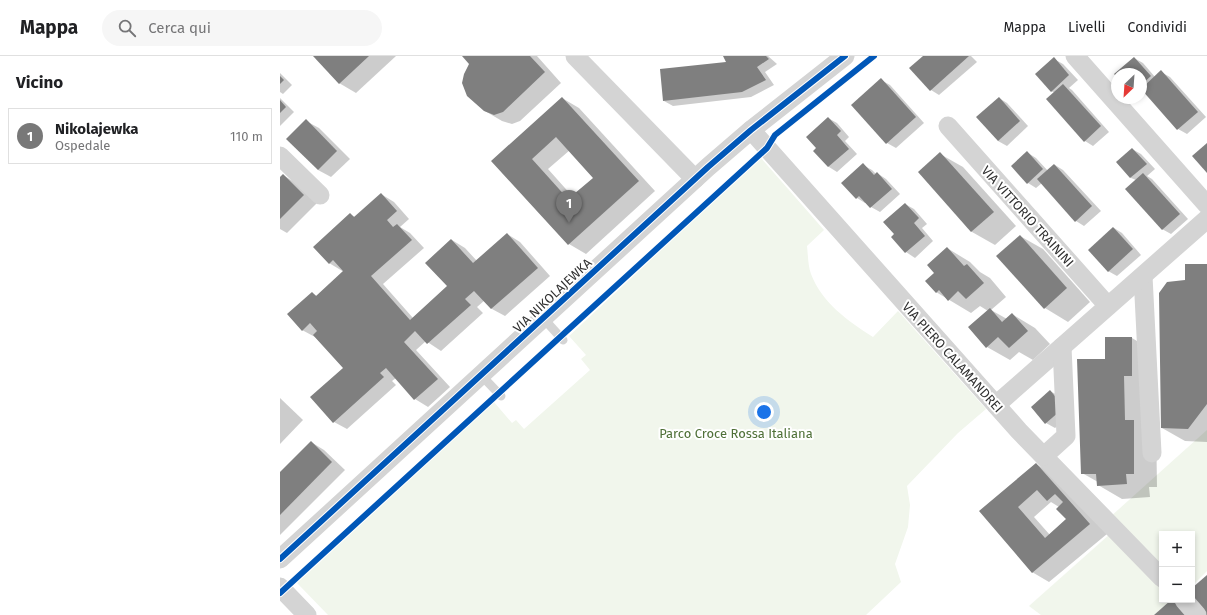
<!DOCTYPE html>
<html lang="it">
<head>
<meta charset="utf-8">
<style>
  body { margin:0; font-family:"Fira Sans",sans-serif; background:#f6f6f6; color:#202124 }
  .controls { position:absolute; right:12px; bottom:12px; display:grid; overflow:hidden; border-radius:0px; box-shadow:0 2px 6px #0003 }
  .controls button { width:36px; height:36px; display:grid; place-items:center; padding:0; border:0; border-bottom:1px solid #e0e0e0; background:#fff; color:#202124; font:20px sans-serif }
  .compass { position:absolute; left:831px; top:12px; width:36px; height:36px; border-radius:50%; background:#fff; box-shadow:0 2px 6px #0003; rotate:205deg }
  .you { position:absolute; left:484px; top:356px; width:14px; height:14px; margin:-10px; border:3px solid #fff; border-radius:50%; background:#1a73e8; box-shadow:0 0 0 6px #1a73e833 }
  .badge { display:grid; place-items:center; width:26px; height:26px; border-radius:50%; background:#787878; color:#fff; font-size:13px; font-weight:700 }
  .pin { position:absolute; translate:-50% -33px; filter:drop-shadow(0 1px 2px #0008) }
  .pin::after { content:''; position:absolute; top:21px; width:14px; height:12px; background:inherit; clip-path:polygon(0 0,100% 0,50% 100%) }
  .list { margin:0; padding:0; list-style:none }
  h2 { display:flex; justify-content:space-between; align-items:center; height:52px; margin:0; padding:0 16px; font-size:17px }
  h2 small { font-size:13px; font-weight:400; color:#757577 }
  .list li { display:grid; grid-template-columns:26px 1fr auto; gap:12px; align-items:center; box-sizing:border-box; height:56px; margin:0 8px 8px; padding:0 8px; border:1px solid #e0e0e0; border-radius:0px }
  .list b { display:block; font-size:15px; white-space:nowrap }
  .list p { margin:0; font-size:13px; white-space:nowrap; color:#757577 }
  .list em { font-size:13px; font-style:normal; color:#757577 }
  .icon { flex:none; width:22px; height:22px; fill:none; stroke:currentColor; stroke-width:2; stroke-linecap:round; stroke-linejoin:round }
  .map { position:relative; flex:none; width:927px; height:559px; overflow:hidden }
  header { display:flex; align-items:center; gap:24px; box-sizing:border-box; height:56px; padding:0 20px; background:#fff; border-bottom:1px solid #e0e0e0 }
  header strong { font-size:19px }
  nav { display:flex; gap:22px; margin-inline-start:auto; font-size:14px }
  .search { width:280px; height:36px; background:#f6f6f6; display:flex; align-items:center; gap:10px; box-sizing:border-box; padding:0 14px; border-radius:22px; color:#757577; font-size:15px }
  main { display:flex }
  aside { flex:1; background:#fff }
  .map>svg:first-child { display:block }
  .green { fill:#f1f6ec }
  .shadow { fill:#0003; fill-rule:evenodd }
  .building { fill:#7f7f7f; fill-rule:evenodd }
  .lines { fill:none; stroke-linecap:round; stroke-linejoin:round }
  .service { stroke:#d4d4d4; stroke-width:9 }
  .minor { stroke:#d4d4d4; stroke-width:19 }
  .cycleway-casing { stroke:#fff; stroke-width:8 }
  .cycleway { stroke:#0057b8; stroke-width:6 }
  .labels { text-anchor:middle; stroke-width:4; stroke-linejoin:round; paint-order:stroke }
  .street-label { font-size:13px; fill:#303030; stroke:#fff }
  .park-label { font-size:13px; fill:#4f7038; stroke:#fff }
</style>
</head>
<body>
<header>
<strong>Mappa</strong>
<div class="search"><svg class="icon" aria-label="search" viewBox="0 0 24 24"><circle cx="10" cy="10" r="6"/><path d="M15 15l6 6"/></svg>Cerca qui</div>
<nav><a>Mappa</a><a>Livelli</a><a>Condividi</a></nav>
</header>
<main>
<aside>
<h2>Vicino<small></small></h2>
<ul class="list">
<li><span class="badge">1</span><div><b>Nikolajewka</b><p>Ospedale</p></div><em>110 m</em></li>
</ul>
</aside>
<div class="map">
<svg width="927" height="559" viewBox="0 0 927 559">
  <rect width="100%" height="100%" fill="#fff"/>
  <!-- green -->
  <g class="green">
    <path d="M 481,102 L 544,174 L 527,190 C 528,199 528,210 531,218 C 542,247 568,265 593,281 L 618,255 L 706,353 L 678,377 L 627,430 L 630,449 L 628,471 L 615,508 L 621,526 L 586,559 L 48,559 L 17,527 L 214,346 L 232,367 L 236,364 L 244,373 L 310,314 L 301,303 L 306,299 L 289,280 L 453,127 Z"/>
    <polygon points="927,374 927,515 912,530 912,478 882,478 882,516 829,462"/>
    <polygon points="830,478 882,528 882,544 891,544 874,559 761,559 749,550"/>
  </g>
  <!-- shadow -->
  <g class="shadow">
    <polygon points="34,0 116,0 76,37 59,27"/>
    <polygon points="183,0 257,0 281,27 240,65 232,68 222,65 205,55 191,8"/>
    <polygon points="444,0 488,0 497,8 485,16 494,29 471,41 393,50 384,45 448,7"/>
    <polygon points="644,0 691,0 697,6 659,39 651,34"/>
    <polygon points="854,2 863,7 875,21 881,16 890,21 926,61 907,78 898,73 866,37 861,42 861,18 837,18 837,20 835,18"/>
    <polygon points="774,3 783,8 798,24 789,32 792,34 829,76 813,90 805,85 775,37 771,35"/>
    <polygon points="0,17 12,29 3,38 0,36"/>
    <polygon points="601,24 610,29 644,67 616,92 607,87"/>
    <polygon points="0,42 14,56 0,70"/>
    <path d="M 282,42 L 299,52 L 375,135 L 306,198 L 289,188 L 212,105 ZM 290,94 L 315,122 L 293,141 L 268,113 Z"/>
    <polygon points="719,42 727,47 748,70 727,90 718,85"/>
    <polygon points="548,62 557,67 569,81 565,85 577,98 557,116 549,111 535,95"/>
    <polygon points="26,65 39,72 70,103 51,121 38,114"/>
    <polygon points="852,93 861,98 875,113 867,120 872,123 908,163 891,178 882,173 856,124 851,122 837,107"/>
    <polygon points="748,97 756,102 768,115 775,109 783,114 821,155 804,170 796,165 762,127 756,132 748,127"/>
    <polygon points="660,98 683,111 736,170 715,189 692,176 639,116"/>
    <polygon points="583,109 592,114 596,118 597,117 606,123 620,138 600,156 591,151 587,146 585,147 577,142"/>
    <polygon points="3,119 16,127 37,147 7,177 0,173 0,122"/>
    <polygon points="101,138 114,146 129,163 120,171 130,177 144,192 103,228 133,262 168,231 172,184 185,192 197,205 227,178 240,186 270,220 225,260 212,253 205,244 197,251 203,257 161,295 146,285 136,294 170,331 148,351 135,343 116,322 112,325 116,329 67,373 54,366 64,312 35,281 22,274 32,237 37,240 64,216 49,207 71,159 75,161"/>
    <polygon points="625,148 634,153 647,168 642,172 653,185 635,202 626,196 612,181 615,178"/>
    <polygon points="834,172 842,177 861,199 837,220 828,215"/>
    <polygon points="740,180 763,193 810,246 788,266 765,252"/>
    <polygon points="667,192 690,206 700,216 710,222 726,241 711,254 727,263 732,258 755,272 770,288 753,304 739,296 730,304 707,291 708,255 700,250 691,257 656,236 655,217"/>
    <polygon points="927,209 927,386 905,385 882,372 906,225"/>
    <polygon points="852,282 875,296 877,431 869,431 870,441 842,443 818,429 818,426 802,417 826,304"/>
    <polygon points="770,335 779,340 789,361 775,372 766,367 752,352"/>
    <polygon points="0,342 23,364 0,388"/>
    <polygon points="31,386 44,394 65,414 0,479 0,418"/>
    <path d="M 756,408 L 773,418 L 827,478 L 769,526 L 752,516 L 701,455 ZM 771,446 L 779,451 L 787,463 L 770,479 L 754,461 Z"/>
  </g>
  <!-- building -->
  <g class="building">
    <polygon points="33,0 89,0 59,28"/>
    <polygon points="182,0 250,0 265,16 223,56 214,59 204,55 187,40 182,27 184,18 189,8"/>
    <polygon points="443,0 486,0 489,3 477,11 486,24 462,36 383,45 380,13 446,6"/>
    <polygon points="643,0 689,0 650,35 629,12"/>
    <polygon points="774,1 789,19 771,36 755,18"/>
    <polygon points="854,1 871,20 861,29 861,18 837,18 837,21 834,18"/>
    <polygon points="881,14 918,56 897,74 861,33"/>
    <polygon points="0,20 4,24 0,28"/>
    <polygon points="601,22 636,61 606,88 571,49"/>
    <polygon points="783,28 821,70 804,86 766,43"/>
    <path d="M 282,41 L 359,125 L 288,189 L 211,105 ZM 276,81 L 313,122 L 288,143 L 252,103 Z"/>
    <polygon points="719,41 740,65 718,85 696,61"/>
    <polygon points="0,44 6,51 0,57"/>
    <polygon points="548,61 561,75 557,79 569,93 548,111 533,95 536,92 526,81"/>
    <polygon points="26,63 57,95 38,114 6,83"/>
    <polygon points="927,87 927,117 912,100"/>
    <polygon points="852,92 867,108 850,122 836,106"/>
    <polygon points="747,95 763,113 747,128 731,110"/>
    <polygon points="660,96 714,156 691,176 638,116"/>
    <polygon points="583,107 594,119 597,116 612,133 590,152 579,140 576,143 561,127"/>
    <polygon points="774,108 812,150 795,166 757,123"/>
    <polygon points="863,117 900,158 882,174 845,133"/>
    <polygon points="3,118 24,139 0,163 0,121"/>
    <polygon points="101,137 117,155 107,164 113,171 117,168 132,184 91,220 130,264 167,230 145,207 171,183 193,207 227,177 258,212 211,253 194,235 185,243 191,249 147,288 135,275 124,286 158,323 134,344 106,312 100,317 104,321 53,367 30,341 63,312 33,279 37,275 30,267 22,275 7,258 32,236 36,240 63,215 53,204 49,208 33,191 70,157 74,161"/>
    <polygon points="625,147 639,162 634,167 645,180 625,197 611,181 614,178 603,166"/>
    <polygon points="833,171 853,193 828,216 808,194"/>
    <polygon points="740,179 787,232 764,253 716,200"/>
    <polygon points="667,191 684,210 687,208 704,227 686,243 678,235 668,245 659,234 656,237 645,225 654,217 647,209"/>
    <polygon points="905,208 927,208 927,348 908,373 881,372 879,237 887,226 905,224"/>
    <polygon points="710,252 722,266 732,257 748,275 729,292 718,281 706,292 688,271"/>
    <polygon points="825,281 852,281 852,320 844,320 845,364 854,364 854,418 846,418 847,428 817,430 816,418 801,418 797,303 825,303"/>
    <polygon points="770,334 778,344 780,355 765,368 751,351"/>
    <polygon points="31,385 52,406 0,459 0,416"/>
    <path d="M 756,407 L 810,468 L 752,517 L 699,455 ZM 757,434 L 767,445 L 775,438 L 783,446 L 776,453 L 786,463 L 765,482 L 738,451 Z"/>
    <polygon points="927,519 927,559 922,559 912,544 912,532"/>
    <polygon points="891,544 898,544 912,559 874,559"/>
  </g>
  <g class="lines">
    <!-- service -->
    <g class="service">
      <polyline points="263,262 283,284"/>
      <polyline points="201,319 221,340"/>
    </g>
    <!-- minor -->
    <g class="minor">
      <polyline points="295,0 415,123"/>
      <polyline points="795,0 927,149"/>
      <polyline points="668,70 828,250"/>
      <polyline points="471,74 739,375 882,522"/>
      <polyline points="0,100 40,139"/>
      <polyline points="863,220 872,397"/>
      <polyline points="716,349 927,163"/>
      <polyline points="764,400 786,380 782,291"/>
      <polyline points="0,503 428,111 471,74 565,0"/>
      <polyline points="0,531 27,559"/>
      <polyline points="904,544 917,559"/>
    </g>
    <!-- cycleway casing -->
    <g class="cycleway-casing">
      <g id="cycleway">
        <polyline points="0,503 428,111 471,74 565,0"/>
        <polyline points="0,537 487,92 495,79 594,0"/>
      </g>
    </g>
    <!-- cycleway -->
    <use href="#cycleway" class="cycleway"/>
  </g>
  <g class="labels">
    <!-- street labels -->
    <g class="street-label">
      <text transform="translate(748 160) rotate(48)" y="5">VIA VITTORIO TRAININI</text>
      <text transform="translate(272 239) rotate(-43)" y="5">VIA NIKOLAJEWKA</text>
      <text transform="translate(673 301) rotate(48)" y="5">VIA PIERO CALAMANDREI</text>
    </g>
    <!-- park labels -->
    <g class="park-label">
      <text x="456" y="382">Parco Croce Rossa Italiana</text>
    </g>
  </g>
</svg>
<div class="controls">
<button>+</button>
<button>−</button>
</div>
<svg class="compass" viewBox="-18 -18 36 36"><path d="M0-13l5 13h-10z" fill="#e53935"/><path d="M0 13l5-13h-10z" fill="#757577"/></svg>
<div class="you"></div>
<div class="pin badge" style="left:289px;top:167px">1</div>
</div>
</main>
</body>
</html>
